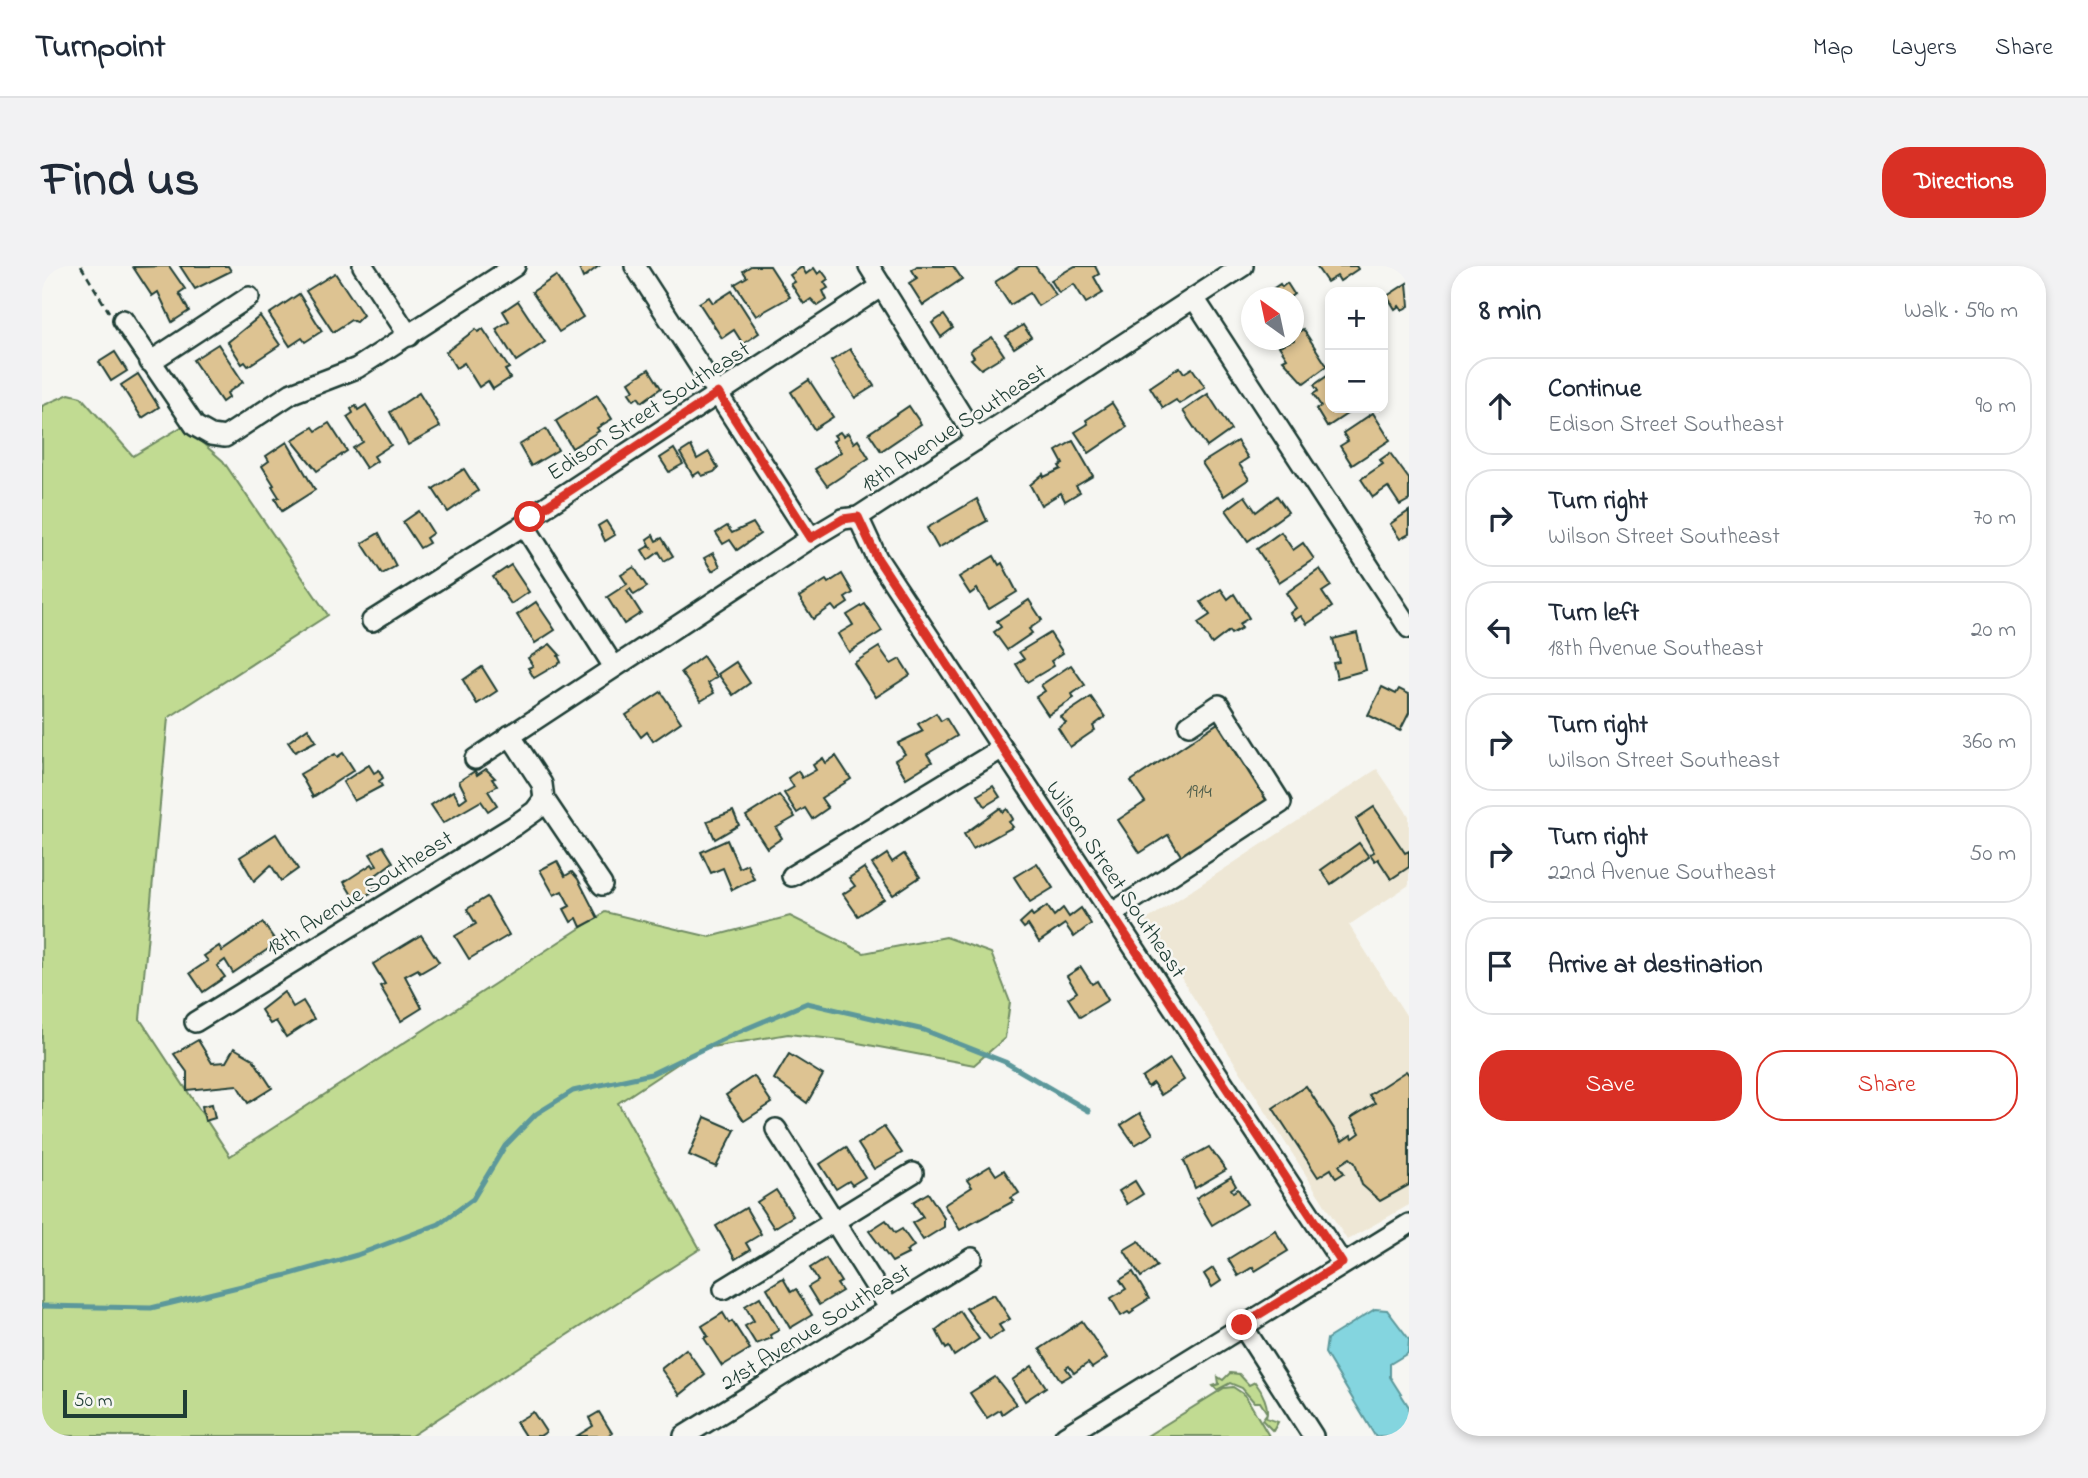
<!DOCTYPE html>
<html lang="en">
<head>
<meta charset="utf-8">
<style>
  body { margin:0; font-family:"Indie Flower",sans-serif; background:#f2f2f3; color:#1f2937 }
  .controls { position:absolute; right:21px; top:21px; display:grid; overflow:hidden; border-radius:14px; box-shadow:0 4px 10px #0003 }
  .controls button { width:63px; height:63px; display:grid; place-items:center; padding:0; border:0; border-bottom:2px solid #e0e1e3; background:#fff; color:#1f2937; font:35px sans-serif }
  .compass { position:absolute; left:1199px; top:21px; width:63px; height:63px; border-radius:50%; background:#fff; box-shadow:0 4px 10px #0003; rotate:327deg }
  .scale { position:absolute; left:21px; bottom:18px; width:124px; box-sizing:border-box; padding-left:7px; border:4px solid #1f3d34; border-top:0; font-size:19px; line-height:24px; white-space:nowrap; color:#1f3d34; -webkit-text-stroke:5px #f6f6f2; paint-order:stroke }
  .stop { position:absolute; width:21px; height:21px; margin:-16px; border:5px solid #d93025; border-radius:50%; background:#fff }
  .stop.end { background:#d93025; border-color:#fff; box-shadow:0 2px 7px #0008 }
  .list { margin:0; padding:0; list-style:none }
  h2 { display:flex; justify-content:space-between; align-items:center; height:91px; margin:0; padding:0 28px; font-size:30px }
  h2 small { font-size:23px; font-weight:400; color:#747a83 }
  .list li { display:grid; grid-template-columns:46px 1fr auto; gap:21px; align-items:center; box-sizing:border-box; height:98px; margin:0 14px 14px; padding:0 14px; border:2px solid #e0e1e3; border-radius:28px }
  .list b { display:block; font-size:26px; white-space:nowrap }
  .list p { margin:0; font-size:23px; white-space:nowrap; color:#747a83 }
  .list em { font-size:23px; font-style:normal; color:#747a83 }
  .actions { display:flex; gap:14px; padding:21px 28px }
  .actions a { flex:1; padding:16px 0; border:2px solid #d93025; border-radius:28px; text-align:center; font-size:24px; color:#d93025 }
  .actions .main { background:#d93025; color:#fff }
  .icon { flex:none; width:38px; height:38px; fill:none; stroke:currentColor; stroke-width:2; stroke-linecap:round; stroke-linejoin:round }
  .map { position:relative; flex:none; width:1367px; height:1170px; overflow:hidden; border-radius:28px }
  header { display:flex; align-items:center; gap:42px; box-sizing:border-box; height:98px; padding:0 35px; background:#fff; border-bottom:2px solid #e0e1e3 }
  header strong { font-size:33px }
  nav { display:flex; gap:38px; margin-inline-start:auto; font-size:24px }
  .intro { display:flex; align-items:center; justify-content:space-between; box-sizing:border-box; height:168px; padding:0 42px }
  h1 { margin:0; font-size:49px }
  .button { padding:18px 32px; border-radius:28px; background:#d93025; color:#fff; font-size:24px; font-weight:700 }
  main { display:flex; gap:42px; padding:0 42px }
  aside { flex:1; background:#fff; border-radius:28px; box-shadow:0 4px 10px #0003 }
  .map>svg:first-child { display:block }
  .built { fill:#eee7d5 }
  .green { fill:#c1db92; stroke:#708c63; stroke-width:2 }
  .water { fill:#84d5df; stroke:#5c989b; stroke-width:2 }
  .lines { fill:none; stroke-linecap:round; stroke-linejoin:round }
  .stream { stroke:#5c989b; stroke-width:5 }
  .building { fill:#ddc392; stroke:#1f3d34; stroke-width:2 }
  .minor-casing { stroke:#1f3d34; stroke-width:24 }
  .path { stroke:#1f3d34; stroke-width:2.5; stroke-dasharray:7 5; stroke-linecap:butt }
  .minor { stroke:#f6f6f2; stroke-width:19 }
  .route { stroke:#d93025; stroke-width:9 }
  .labels { text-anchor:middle; stroke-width:5; stroke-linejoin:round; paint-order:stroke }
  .number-label { font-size:19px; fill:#4e5e4c }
  .street-label { font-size:23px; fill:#1f3d34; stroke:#f6f6f2 }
</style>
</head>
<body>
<header>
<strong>Turnpoint</strong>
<nav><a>Map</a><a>Layers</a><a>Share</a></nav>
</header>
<div class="intro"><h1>Find us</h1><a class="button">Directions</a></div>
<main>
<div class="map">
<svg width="1367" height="1170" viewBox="0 0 1367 1170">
  <rect width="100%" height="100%" fill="#f6f6f2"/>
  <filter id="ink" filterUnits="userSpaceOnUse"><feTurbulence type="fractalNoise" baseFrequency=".0143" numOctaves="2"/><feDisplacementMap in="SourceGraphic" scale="14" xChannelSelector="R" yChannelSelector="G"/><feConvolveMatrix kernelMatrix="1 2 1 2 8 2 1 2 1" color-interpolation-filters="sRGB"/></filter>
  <g filter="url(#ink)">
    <!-- built -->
    <polygon class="built" points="1335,503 1367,550 1367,619 1307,659 1367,754 1367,939 1305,974 1103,655"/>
    <!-- green -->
    <g class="green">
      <polygon points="27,128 39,131 91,190 141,160 181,195 286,349 126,452 98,753 188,890 563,646 668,671 748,650 822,687 904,671 949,687 968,736 963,772 932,799 800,774 746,768 658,783 576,837 658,983 369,1170 0,1170 0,140"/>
      <path d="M 1188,1107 L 1197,1108 L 1207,1119 L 1213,1116 C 1220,1125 1228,1141 1224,1152 L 1236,1156 L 1231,1165 L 1220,1154 L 1225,1147 L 1218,1136 L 1212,1136 L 1200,1122 L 1188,1117 L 1175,1124 L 1171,1120 L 1177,1118 L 1176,1111 L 1181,1114 Z"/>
      <polygon points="1191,1121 1203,1129 1227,1170 1105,1170 1182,1122"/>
    </g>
    <!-- water -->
    <polygon class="water" points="1333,1043 1345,1044 1367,1073 1366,1087 1348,1098 1348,1111 1367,1141 1367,1170 1333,1170 1283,1087 1285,1073"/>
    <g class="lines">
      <!-- stream -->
      <polyline class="stream" points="0,1040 109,1042 245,1009 315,989 397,958 431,933 463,880 494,848 531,825 609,808 694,767 765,737 882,764 963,796 1047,845"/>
    </g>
    <!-- building -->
    <g class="building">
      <polygon points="127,0 143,23 137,27 147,45 130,56 116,26 110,30 91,1"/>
      <polygon points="138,0 186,0 189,5 153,23"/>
      <polygon points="536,0 557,0 541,12"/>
      <polygon points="709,0 728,0 748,31 714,50 693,18 705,11 701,5"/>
      <polygon points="875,0 911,0 920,13 881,39 867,17 875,12 870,4"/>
      <polygon points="978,0 993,0 1014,29 996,40 988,27 968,39 953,16"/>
      <polygon points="1033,0 1053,0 1057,8 1052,11 1061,27 1044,37 1032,18 1017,27 1009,14"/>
      <polygon points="1274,0 1314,0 1316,3 1298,15 1295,10 1285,16"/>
      <polygon points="760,1 764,8 772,2 776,8 780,5 786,13 782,16 786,22 781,25 785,34 776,40 769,33 762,38 749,18 753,16 748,9"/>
      <polygon points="293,7 321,49 314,56 309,54 291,66 264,25"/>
      <polygon points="514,10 541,51 517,66 490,26"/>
      <polygon points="1245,17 1252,28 1247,32 1217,32 1238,18 1240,21"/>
      <polygon points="1365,17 1367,40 1360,44 1357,40 1353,43 1345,30"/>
      <polygon points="690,25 717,67 701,78 692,64 680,72 657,37 667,31 671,37"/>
      <polygon points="257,28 280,65 263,76 260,72 248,80 227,48"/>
      <polygon points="476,35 503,76 474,95 454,63 467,55 461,45"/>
      <polygon points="902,49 911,62 899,71 890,57"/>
      <polygon points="218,50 238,79 206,100 203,96 200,98 186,76"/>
      <polygon points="981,59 989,71 972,82 964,70"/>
      <polygon points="434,63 436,66 441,63 467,102 463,104 468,112 451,123 446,115 437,121 422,97 414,102 404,86"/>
      <polygon points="1261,63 1285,100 1262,117 1241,94 1245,92 1237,80 1252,74 1252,70"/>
      <polygon points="950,71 962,89 939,103 929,93 932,91 928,85"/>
      <polygon points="176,78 201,116 185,127 187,131 180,136 151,94"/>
      <polygon points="808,83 832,120 813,132 789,95"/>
      <polygon points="73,86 85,105 69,115 57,96"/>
      <polygon points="1138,101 1142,107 1150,102 1163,121 1137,138 1134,134 1121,142 1108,121"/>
      <polygon points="607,103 619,122 600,136 596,131 592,134 587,127 592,124 587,116"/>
      <polygon points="96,108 117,141 100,152 79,119"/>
      <polygon points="1288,108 1288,142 1314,142 1285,161 1274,143 1279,140 1271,128 1276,125 1272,119"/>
      <polygon points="767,114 791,151 772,163 749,126"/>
      <polygon points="377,127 398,161 366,179 348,146"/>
      <polygon points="1166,128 1189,164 1165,181 1141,145"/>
      <polygon points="555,129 570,153 555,162 557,165 530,182 514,155"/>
      <polygon points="1070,137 1085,161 1047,187 1033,166 1046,158 1044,154"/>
      <polygon points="324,139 349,179 332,190 335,195 324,202 311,182 321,176 305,151 311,147 309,143 314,140 316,144"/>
      <polygon points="867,140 879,158 839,185 827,167"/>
      <polygon points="1331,147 1348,174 1310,199 1298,180 1306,175 1301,167"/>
      <polygon points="287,157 305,185 275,205 250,174 271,161 274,165"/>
      <polygon points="504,163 516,184 489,200 477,179"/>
      <polygon points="798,166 801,170 806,167 812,177 816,174 827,192 785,220 773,203 799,186 791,175 795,173 792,169"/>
      <polygon points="1031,175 1051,210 1034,220 1038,226 1023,235 1019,227 999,239 988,219 1001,208 1002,211 1019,203 1017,200 1021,198 1014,185"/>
      <polygon points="1195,175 1206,192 1197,198 1207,213 1182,230 1160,197"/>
      <polygon points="245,176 273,224 240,245 233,233 237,231 230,220 232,219 220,200 227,195 224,190"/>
      <polygon points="649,180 655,193 667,186 676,202 672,206 660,210 657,206 651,210 638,187"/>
      <polygon points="632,183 641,198 627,206 618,192"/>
      <polygon points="1348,187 1367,213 1367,234 1358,239 1346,221 1331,231 1319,213 1341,198 1338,194"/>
      <polygon points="422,203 436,225 406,246 391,223"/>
      <polygon points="1203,230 1214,246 1235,230 1246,246 1206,275 1184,244"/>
      <polygon points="935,233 945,255 896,282 885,262"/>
      <polygon points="377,245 391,267 384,272 387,277 378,282 361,256"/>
      <polygon points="1367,245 1367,268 1358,273 1348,258"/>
      <polygon points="564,255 573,269 563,275 556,260"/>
      <polygon points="711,257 718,268 695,284 688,274 681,278 674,267 685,260 690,267"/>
      <polygon points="1239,266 1251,284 1261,277 1272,293 1237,316 1215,283"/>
      <polygon points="337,267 354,300 340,308 320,277"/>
      <polygon points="611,269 614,275 620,272 631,290 622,295 617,286 606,294 600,284 607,280 610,283 605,273"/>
      <polygon points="671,287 678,300 670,305 662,292"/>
      <polygon points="952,290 957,299 960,297 975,326 947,343 935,323 928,328 917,311"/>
      <polygon points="469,299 487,326 469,338 451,311"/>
      <polygon points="592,301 605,321 592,329 588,323 585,325 599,347 582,358 565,331 585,318 579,309"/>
      <polygon points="1278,303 1289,320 1280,326 1290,341 1265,358 1259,350 1253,354 1248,347 1254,342 1244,327"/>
      <polygon points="800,308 811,327 803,332 806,337 794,345 790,340 771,353 757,331 784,314 786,317"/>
      <polygon points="1179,323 1186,333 1192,328 1207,352 1197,358 1200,362 1189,368 1187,365 1170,378 1156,357 1168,349 1159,336"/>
      <polygon points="987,334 1000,354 987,363 990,367 965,384 952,366 959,361 955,355"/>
      <polygon points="494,336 513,364 493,377 475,349"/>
      <polygon points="823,338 840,365 807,386 796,368 811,359 805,349"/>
      <polygon points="1008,367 1021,387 1009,395 1012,400 985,416 974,398 982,393 977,386"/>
      <polygon points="1315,367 1324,404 1295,412 1291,397 1297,396 1291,373"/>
      <polygon points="508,378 518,389 516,390 519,396 492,412 486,402 491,400 486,392"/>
      <polygon points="837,381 849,398 858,393 868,409 834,431 812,397"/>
      <polygon points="661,390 675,411 666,417 672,427 659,435 639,406"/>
      <polygon points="694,396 708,417 691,429 676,408"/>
      <polygon points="1029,399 1043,419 1030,428 1032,432 1006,449 994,431 1003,425 999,419"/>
      <polygon points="440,401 455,425 435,438 421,414"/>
      <polygon points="1340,421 1354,428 1357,423 1367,428 1367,447 1358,465 1326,449"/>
      <polygon points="619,426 639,456 611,475 605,466 599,471 584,449"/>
      <polygon points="1049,431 1063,451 1051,460 1053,464 1028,481 1016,462 1024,457 1019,451"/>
      <polygon points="894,447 899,455 904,452 915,470 885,488 890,496 864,512 853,494 863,488 856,477 881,465 876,458"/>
      <polygon points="1176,457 1226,534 1140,591 1126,569 1098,587 1076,554 1103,536 1089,515"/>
      <polygon points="266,462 274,475 253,486 246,476"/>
      <polygon points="301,487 312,504 271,531 258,508 293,488 295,491"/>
      <polygon points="794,490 809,513 779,532 786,542 770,553 763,542 755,547 742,527 752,521 746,512 756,505 760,512 774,504 771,499 781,492 784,497"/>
      <polygon points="327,499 332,507 337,504 341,512 337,515 340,520 312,535 301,516"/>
      <polygon points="444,503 453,512 450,513 455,520 446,525 455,539 446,545 439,535 401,557 389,539 411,525 418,536 425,531 417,515 433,505 435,509"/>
      <polygon points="951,520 958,531 943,540 936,529"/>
      <polygon points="737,529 753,551 734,562 740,572 725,582 704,550"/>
      <polygon points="1332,541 1363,587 1367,585 1367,601 1349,613 1336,593 1333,595 1328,588 1332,586 1314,553"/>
      <polygon points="958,542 961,546 965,543 971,553 967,556 971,561 931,583 922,568"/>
      <polygon points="691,545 697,559 673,573 665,555"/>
      <polygon points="234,568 256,603 239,615 229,599 212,615 198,591"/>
      <polygon points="685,574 697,602 705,598 712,613 690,624 681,602 669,607 659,586"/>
      <polygon points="1317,577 1327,591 1289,618 1279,604"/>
      <polygon points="341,580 351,596 330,612 334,619 327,624 329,627 313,634 302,616 330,598 332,601 335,599 328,588"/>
      <polygon points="845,588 850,596 862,588 878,611 851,629 830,598"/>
      <polygon points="515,595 523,610 530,606 536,613 556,652 539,661 535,652 529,656 522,643 528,640 520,625 512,629 498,604"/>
      <polygon points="995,597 1011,622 988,636 972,611"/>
      <polygon points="822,602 842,633 816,650 801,628 813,620 807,612"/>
      <polygon points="445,631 467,669 427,693 413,670 434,658 425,643"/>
      <polygon points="1005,640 1012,650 1021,642 1027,651 1039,642 1049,658 1032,671 1023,658 997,676 986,659 982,662 978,657 989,647 991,650"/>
      <polygon points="221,657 235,677 191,707 183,694 175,700 183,711 161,726 148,707 166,695 162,690 177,680 180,685"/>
      <polygon points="379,669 397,696 378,707 376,703 363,710 380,742 359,755 338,720 343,718 331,698"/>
      <polygon points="1039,701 1050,718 1055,715 1066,734 1038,751 1026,732 1035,726 1025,710"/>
      <polygon points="242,726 251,741 261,735 272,753 244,771 234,755 228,758 219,744"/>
      <polygon points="156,774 170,797 184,796 192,782 211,793 230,822 206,837 195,819 145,824 145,806 132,788"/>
      <polygon points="747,788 781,809 765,837 732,813"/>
      <polygon points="1128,793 1142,814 1119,829 1111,817 1106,821 1100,812"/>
      <polygon points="1364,805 1367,809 1367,919 1338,935 1320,919 1313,897 1308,892 1297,899 1302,907 1294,912 1289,903 1276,911 1231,842 1264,820 1300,875 1309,869 1311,872 1318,867 1309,852 1333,837 1327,829"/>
      <polygon points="712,810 730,837 702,855 684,829"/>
      <polygon points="170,838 173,852 163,855 160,840"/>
      <polygon points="1098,847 1111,868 1093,879 1079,859"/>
      <polygon points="663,851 693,864 674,901 647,889"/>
      <polygon points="842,861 860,887 832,903 816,878"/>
      <polygon points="804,881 823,911 810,919 807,915 794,923 778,898"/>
      <polygon points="1167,881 1184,904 1153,922 1142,895"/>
      <polygon points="948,900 954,909 962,904 977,927 969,932 972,935 918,964 902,939 930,921 925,914"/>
      <polygon points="1189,911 1194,920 1189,923 1191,926 1196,923 1205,938 1170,959 1154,932"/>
      <polygon points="1093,915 1101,928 1085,938 1077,925"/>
      <polygon points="734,924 751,950 732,962 715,936"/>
      <polygon points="886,927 902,952 902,961 881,974 870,957 881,951 871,936"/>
      <polygon points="704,942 719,968 704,977 708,984 693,993 674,960"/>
      <polygon points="844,954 853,967 860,963 872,980 864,985 866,988 850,996 827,965"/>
      <polygon points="1233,964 1246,985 1213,1005 1211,1001 1196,1010 1186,993"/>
      <polygon points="1097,975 1115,1000 1099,1011 1082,984"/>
      <polygon points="784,992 799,1016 795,1018 800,1025 777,1039 766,1021 776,1015 768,1002"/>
      <polygon points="1171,1002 1179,1015 1170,1021 1162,1008"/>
      <polygon points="1091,1006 1107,1033 1091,1043 1092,1045 1088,1048 1086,1046 1079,1050 1069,1032 1084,1023 1078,1014"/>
      <polygon points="741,1012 749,1026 754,1023 770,1049 748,1062 725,1022"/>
      <polygon points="952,1028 968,1053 957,1059 961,1065 948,1074 924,1042"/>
      <polygon points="718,1031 737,1064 728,1069 730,1072 714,1078 703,1060 712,1055 703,1040"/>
      <polygon points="918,1045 937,1073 912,1090 907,1081 904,1083 894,1064"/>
      <polygon points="681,1047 687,1057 690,1055 708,1083 680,1100 662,1072 666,1070 660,1060"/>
      <polygon points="1040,1055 1065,1092 1050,1102 1046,1097 1032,1107 1027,1100 1024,1102 1029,1109 1019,1115 998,1083"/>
      <polygon points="644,1083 663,1109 638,1129 619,1103"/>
      <polygon points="990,1100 1004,1121 983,1135 970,1114"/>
      <polygon points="953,1111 974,1138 960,1148 958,1144 945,1152 928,1127"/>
      <polygon points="491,1146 504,1166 498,1170 483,1170 474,1156"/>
      <polygon points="557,1146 570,1167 565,1170 535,1170 551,1160 547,1152"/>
    </g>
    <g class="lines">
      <!-- minor casing -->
      <g class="minor-casing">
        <g id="minor">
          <polyline points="321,0 367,70"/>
          <polyline points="593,0 769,272"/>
          <polyline points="827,0 935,174"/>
          <polyline points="1152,32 1367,362"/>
          <polyline points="81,54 153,160 169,169 183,171 250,127 315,102 473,0"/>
          <polyline points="108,96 207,31"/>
          <polyline points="816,251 835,292 1300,997"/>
          <polyline points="482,259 572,401"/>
          <polyline points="330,355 482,259 488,251 840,20"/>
          <polyline points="468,469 500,518 502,533 560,619"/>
          <polyline points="433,493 769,272 801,253 816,251 1201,0"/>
          <polyline points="750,610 959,483"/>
          <polyline points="1069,648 1239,537 1177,439 1147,459"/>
          <polyline points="153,756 472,560 493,545 502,533"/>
          <polyline points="734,863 848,1043"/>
          <polyline points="682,1023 871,907"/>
          <polyline points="1200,1059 1271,1170"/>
          <polyline points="642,1170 930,992"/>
          <polyline points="1023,1170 1367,958"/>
        </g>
      </g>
      <!-- path -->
      <polyline class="path" points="39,0 67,46"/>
      <!-- minor -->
      <use href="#minor" class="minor"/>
    </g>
  </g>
  <g class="lines" filter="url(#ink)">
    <!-- route -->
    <polyline class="route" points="488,251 676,127 769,272 801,253 816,251 835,292 1300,997 1200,1059"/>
  </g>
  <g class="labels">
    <!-- number labels -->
    <g class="number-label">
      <text x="1157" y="531">1914</text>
    </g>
    <!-- street labels -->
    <g class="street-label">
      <text transform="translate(606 144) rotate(-33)" y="8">Edison Street Southeast</text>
      <text transform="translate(911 161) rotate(-33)" y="8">18th Avenue Southeast</text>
      <text transform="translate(1075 613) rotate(56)" y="8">Wilson Street Southeast</text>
      <text transform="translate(317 626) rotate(-32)" y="8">18th Avenue Southeast</text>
      <text transform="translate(773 1060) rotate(-32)" y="8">21st Avenue Southeast</text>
    </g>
  </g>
</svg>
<div class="controls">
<button>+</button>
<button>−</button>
</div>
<svg class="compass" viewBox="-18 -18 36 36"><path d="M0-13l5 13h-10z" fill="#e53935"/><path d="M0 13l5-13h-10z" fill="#747a83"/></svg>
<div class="scale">50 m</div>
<div class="stop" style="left:488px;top:251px"></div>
<div class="stop end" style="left:1200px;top:1059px"></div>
</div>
<aside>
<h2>8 min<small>Walk · 590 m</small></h2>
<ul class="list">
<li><svg class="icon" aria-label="ahead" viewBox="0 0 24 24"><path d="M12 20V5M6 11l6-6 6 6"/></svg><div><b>Continue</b><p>Edison Street Southeast</p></div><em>90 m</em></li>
<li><svg class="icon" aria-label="right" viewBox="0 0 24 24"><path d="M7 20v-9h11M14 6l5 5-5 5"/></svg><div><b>Turn right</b><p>Wilson Street Southeast</p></div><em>70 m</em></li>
<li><svg class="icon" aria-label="left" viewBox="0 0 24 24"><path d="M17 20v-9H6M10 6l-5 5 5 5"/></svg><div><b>Turn left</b><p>18th Avenue Southeast</p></div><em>20 m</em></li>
<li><svg class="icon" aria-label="right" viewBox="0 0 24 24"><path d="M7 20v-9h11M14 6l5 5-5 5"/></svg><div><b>Turn right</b><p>Wilson Street Southeast</p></div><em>360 m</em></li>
<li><svg class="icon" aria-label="right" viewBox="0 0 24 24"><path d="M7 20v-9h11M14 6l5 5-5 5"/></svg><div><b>Turn right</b><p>22nd Avenue Southeast</p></div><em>50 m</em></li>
<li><svg class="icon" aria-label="arrive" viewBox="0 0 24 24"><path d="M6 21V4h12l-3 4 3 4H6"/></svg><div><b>Arrive at destination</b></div></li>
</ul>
<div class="actions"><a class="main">Save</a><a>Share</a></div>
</aside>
</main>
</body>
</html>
